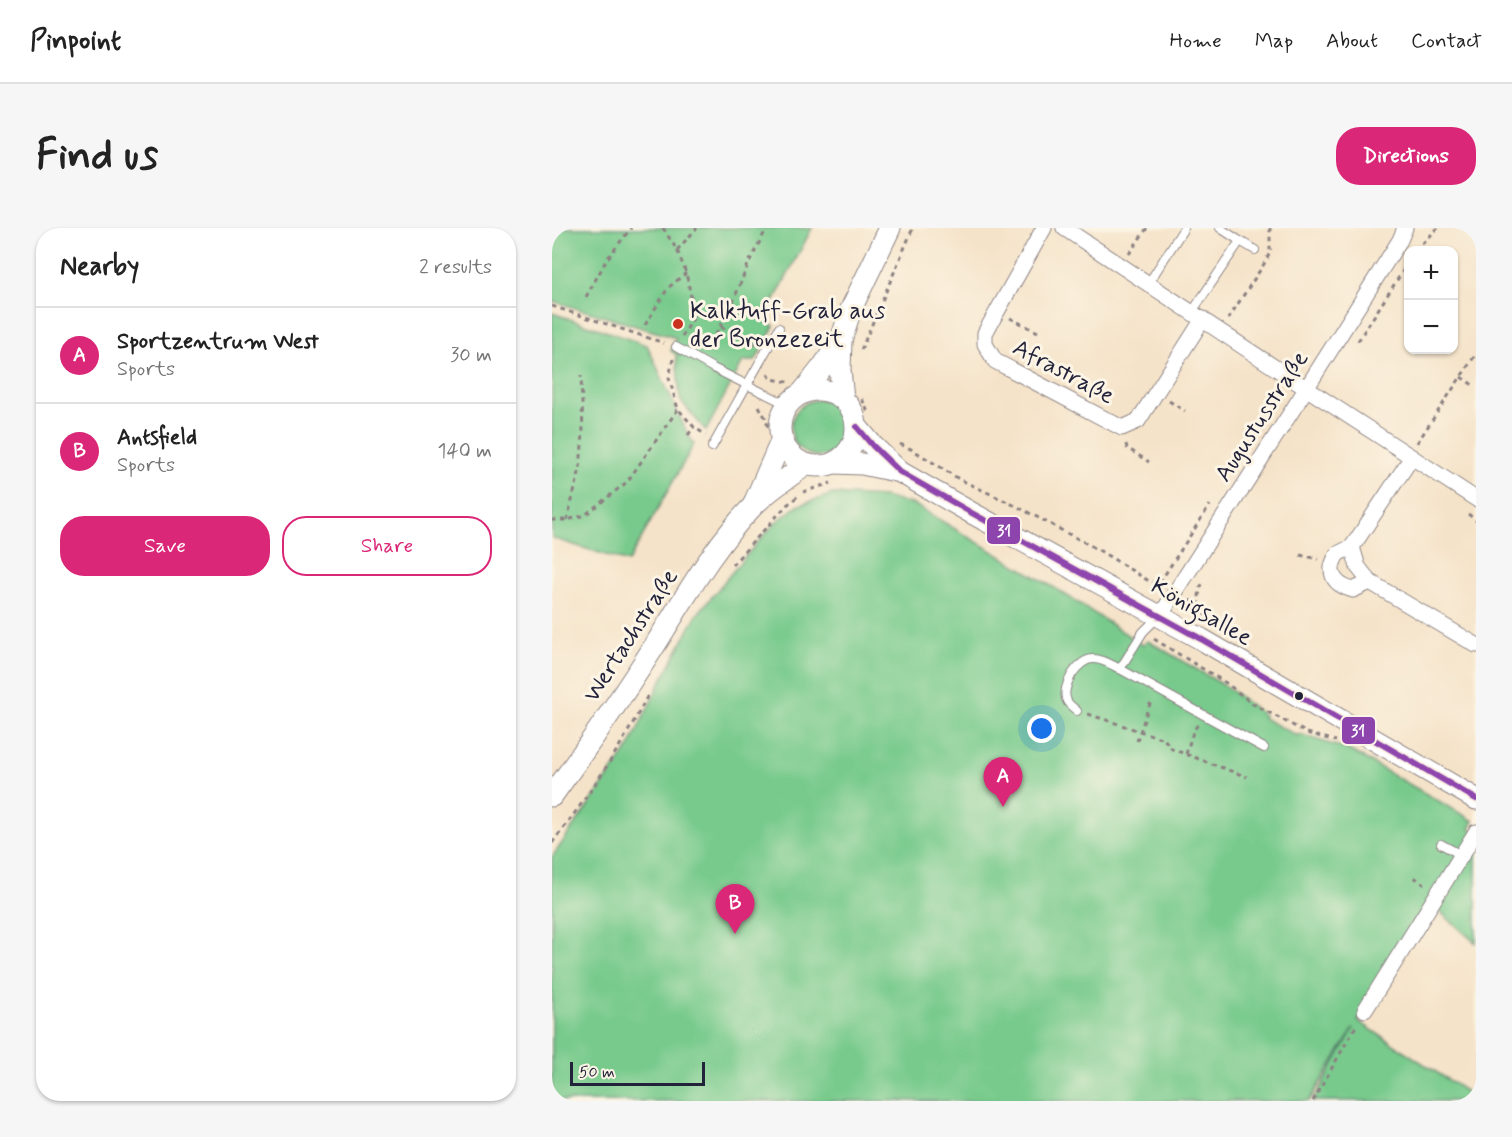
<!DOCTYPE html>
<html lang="en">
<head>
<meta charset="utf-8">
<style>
  body { margin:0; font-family:Mynerve,sans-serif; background:#f6f6f6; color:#222 }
  .controls { position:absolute; right:18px; top:18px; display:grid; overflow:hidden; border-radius:12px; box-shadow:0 2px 4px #0004 }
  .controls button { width:54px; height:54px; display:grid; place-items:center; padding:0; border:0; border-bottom:2px solid #e0e0e0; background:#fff; color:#222; font:30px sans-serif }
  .scale { position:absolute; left:18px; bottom:15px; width:135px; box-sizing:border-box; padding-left:6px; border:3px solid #22223b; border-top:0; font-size:16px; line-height:21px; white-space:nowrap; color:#22223b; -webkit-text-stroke:4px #fcf5e5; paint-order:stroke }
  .you { position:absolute; left:490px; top:501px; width:21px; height:21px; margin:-15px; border:4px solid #fff; border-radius:50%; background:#1a73e8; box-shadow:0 0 0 9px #1a73e833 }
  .badge { display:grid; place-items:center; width:39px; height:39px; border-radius:50%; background:#db2777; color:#fff; font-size:20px; font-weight:700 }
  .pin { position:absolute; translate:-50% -50px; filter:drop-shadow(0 2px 3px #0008) }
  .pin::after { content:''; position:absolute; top:32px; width:21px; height:18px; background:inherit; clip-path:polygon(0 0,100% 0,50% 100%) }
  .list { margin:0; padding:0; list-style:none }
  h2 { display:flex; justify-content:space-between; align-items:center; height:78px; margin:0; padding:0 24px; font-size:26px }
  h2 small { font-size:20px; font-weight:400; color:#767676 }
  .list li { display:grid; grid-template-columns:39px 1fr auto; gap:18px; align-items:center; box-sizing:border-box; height:96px; padding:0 24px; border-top:2px solid #e0e0e0 }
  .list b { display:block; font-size:22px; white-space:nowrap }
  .list p { margin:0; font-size:20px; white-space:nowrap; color:#767676 }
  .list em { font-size:20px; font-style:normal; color:#767676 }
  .actions { display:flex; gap:12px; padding:18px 24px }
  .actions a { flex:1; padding:14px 0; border:2px solid #db2777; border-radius:24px; text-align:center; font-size:21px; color:#db2777 }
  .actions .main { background:#db2777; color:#fff }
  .map { position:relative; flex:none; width:924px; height:873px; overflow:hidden; border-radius:24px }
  header { display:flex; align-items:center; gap:36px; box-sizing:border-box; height:84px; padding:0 30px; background:#fff; border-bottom:2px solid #e0e0e0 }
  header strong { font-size:28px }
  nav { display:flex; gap:33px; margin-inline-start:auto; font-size:21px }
  .intro { display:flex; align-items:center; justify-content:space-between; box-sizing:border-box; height:144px; padding:0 36px }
  h1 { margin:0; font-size:42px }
  .button { padding:15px 27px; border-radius:24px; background:#db2777; color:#fff; font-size:21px; font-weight:700 }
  main { display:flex; gap:36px; padding:0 36px }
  aside { flex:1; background:#fff; border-radius:24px; box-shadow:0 2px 4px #0004 }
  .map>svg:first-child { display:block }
  .green { fill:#78ca8c; stroke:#4d7664; stroke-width:1.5 }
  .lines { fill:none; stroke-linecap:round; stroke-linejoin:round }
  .lane-casing { stroke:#8c8282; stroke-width:10 }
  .street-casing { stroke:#8c8282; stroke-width:17 }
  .secondary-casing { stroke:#8c8282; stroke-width:23 }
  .path { stroke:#8c8282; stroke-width:3; stroke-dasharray:4.5 4.5; stroke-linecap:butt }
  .lane { stroke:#fff; stroke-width:8 }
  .street { stroke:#fff; stroke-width:15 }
  .secondary { stroke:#fff; stroke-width:21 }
  .bus-1-casing { stroke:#fcf5e5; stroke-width:10 }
  .bus-1 { stroke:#8e44ad; stroke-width:6 }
  .poi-dot { fill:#c8321e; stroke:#fcf5e5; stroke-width:2 }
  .bus-dot { fill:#22223b; stroke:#fcf5e5; stroke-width:2 }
  .labels { text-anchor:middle; stroke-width:6; stroke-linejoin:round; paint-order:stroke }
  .poi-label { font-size:24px; fill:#22223b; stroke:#fcf5e5; text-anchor:start }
  .street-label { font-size:24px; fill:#22223b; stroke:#fcf5e5 }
  .line-badge { stroke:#fcf5e5; stroke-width:2 }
  .badge-label { font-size:16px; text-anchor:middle; font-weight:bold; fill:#fff }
</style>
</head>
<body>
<header>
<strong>Pinpoint</strong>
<nav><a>Home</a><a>Map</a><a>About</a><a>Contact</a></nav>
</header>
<div class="intro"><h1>Find us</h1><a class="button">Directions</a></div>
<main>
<aside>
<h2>Nearby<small>2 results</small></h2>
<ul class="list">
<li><span class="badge">A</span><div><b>Sportzentrum West</b><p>Sports</p></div><em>30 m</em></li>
<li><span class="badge">B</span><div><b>Antsfield</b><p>Sports</p></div><em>140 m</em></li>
</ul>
<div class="actions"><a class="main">Save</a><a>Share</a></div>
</aside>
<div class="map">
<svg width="924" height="873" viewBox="0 0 924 873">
  <rect width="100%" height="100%" fill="#fcf5e5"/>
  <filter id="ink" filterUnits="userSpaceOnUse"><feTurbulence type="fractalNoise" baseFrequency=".0167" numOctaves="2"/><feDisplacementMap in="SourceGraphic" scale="12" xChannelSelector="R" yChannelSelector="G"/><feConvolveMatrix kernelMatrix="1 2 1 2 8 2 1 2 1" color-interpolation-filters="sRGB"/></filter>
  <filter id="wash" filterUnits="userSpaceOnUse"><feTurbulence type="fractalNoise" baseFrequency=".008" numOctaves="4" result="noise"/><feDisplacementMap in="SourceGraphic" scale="24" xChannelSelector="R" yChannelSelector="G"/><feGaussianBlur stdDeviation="1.35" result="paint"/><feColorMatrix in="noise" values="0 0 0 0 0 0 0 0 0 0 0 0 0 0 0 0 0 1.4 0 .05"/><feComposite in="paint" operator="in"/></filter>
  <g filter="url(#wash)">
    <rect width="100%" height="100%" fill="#f5e3c9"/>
    <!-- green -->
    <g class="green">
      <polygon points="0,0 260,0 212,92 222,98 203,133 191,133 154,203 128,172 124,126 119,123 124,110 0,73"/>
      <polygon points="0,85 95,117 136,207 142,216 76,334 0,310"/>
      <circle cx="267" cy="200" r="28"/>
      <polygon points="281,266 331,269 361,276 506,362 591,417 595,413 598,414 673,458 712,487 711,490 746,508 748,506 797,522 922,593 918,601 924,604 924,715 879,676 806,793 924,870 924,873 761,873 802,800 757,873 0,873 0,629 76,521 106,459 144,388 191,331 223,295 245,278"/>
    </g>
  </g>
  <g filter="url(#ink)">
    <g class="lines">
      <!-- lane casing -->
      <g class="lane-casing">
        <g id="lane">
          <polyline points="668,0 688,13"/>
          <polyline points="596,56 632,0"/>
          <polyline points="640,84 688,13 703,22"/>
          <polyline points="124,119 161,140 236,177"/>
          <polyline points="160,219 227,100"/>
          <polyline points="568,441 591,404 606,389"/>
          <path d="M 525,483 C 522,480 517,477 515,473 C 508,459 526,430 542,431 C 551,431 560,437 568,441 L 712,520"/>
          <polyline points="889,616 909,627"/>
        </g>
      </g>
      <!-- street casing -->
      <g class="street-casing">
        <g id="street">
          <polyline points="492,0 433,105 433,116 443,133 570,200 586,193 651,91"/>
          <polyline points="512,0 740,151 924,271"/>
          <polyline points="800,319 860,229"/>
          <path d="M 818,354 L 801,362 C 790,359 779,353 780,339 C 781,335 783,329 786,326 C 790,323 796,321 800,319 L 806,339 L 818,354 L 924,417"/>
          <polyline points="608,388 754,161 848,12 853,0"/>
          <polyline points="813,782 924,604"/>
        </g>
      </g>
      <!-- secondary casing -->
      <g class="secondary-casing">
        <g id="secondary">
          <polyline points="289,113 288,142 291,171"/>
          <circle cx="266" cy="200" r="38"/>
          <polyline points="250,165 272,137 289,112 299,81 338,0"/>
          <polyline points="305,199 321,218 348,244 418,284 649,411 924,571"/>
          <polyline points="281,235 310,236 348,244"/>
          <polyline points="203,273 230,211"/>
          <path d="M 0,568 C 33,522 65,476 96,428 C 129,377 158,322 201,278 C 216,262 237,249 255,236"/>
        </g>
      </g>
      <!-- path -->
      <g class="path">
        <polyline points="111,0 125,22 134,45 143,87 179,79 197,34 215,0"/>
        <polyline points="0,7 5,0"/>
        <polyline points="125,22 145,0"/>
        <polyline points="864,22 886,0"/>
        <polyline points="577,26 595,0"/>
        <polyline points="34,69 55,31 79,0"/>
        <polyline points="0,78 112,115"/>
        <polyline points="458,90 486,104"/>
        <polyline points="676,91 714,33 718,24 718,0"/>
        <polyline points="93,97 116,60 134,45"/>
        <polyline points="169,99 205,116"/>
        <polyline points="130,109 143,87"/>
        <polyline points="806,113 856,35"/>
        <polyline points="155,122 179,79"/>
        <polyline points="309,122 361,0"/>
        <polyline points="121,131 117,150 126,181 142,199 154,207"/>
        <polyline points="216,146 219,151 236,154"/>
        <polyline points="909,149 924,159"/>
        <polyline points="310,171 316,184"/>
        <polyline points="617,173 633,183"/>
        <polyline points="207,178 213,189 216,199"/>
        <polyline points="136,207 142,199"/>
        <polyline points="865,215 924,126"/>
        <polyline points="348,216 361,222 407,251 466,279 545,321 597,353 609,355"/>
        <polyline points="574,216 575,220 597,234"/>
        <polyline points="251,264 279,255"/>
        <polyline points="916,286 924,292"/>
        <polyline points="0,292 15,292 33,287 75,254 126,181"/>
        <polyline points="15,292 28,241 31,205 29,147"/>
        <polyline points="748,327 767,331"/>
        <polyline points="180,337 235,277 246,268"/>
        <polyline points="608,354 658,277"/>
        <polyline points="638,372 646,378 658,393"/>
        <polyline points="646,378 648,360 652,353"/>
        <polyline points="602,411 674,455 701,476 755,505 784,513"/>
        <polyline points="536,486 612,511 620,521 695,549"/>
        <polyline points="585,513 596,480 601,471"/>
        <polyline points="634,526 641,504 646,496"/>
        <path d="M 0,615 C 37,568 70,518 97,465"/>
        <polyline points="862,649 872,656"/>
        <polyline points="761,873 805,796"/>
      </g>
      <!-- lane -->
      <use href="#lane" class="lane"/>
      <!-- street -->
      <use href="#street" class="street"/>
      <!-- secondary -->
      <use href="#secondary" class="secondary"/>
      <!-- bus-1 casing -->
      <g class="bus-1-casing">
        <polyline id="bus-1" points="305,199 321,218 348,244 418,284 649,411 924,571"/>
      </g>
      <!-- bus-1 -->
      <use href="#bus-1" class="bus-1"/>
    </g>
  </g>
  <!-- markers -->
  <circle class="poi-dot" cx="126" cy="96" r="6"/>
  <circle class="bus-dot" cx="747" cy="468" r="5"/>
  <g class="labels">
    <!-- poi labels -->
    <g class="poi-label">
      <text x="138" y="90">Kalktuff-Grab aus<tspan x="138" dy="28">der Bronzezeit</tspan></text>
    </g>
    <!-- street labels -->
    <g class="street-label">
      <text transform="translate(512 143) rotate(28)" y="8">Afrastraße</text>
      <text transform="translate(709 188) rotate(-57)" y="8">Augustusstraße</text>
      <text transform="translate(650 383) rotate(30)" y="8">Königsallee</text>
      <text transform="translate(78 407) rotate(-57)" y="8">Wertachstraße</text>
    </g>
  </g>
  <g class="line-badge">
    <rect x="434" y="288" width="35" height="29" rx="6" fill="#8e44ad"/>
    <rect x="789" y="488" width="35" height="29" rx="6" fill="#8e44ad"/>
  </g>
  <g class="badge-label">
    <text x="452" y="308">31</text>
    <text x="806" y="508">31</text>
  </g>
</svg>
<div class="controls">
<button>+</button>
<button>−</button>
</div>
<div class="scale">50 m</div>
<div class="you"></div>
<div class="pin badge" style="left:451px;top:579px">A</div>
<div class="pin badge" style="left:183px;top:706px">B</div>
</div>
</main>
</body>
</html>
